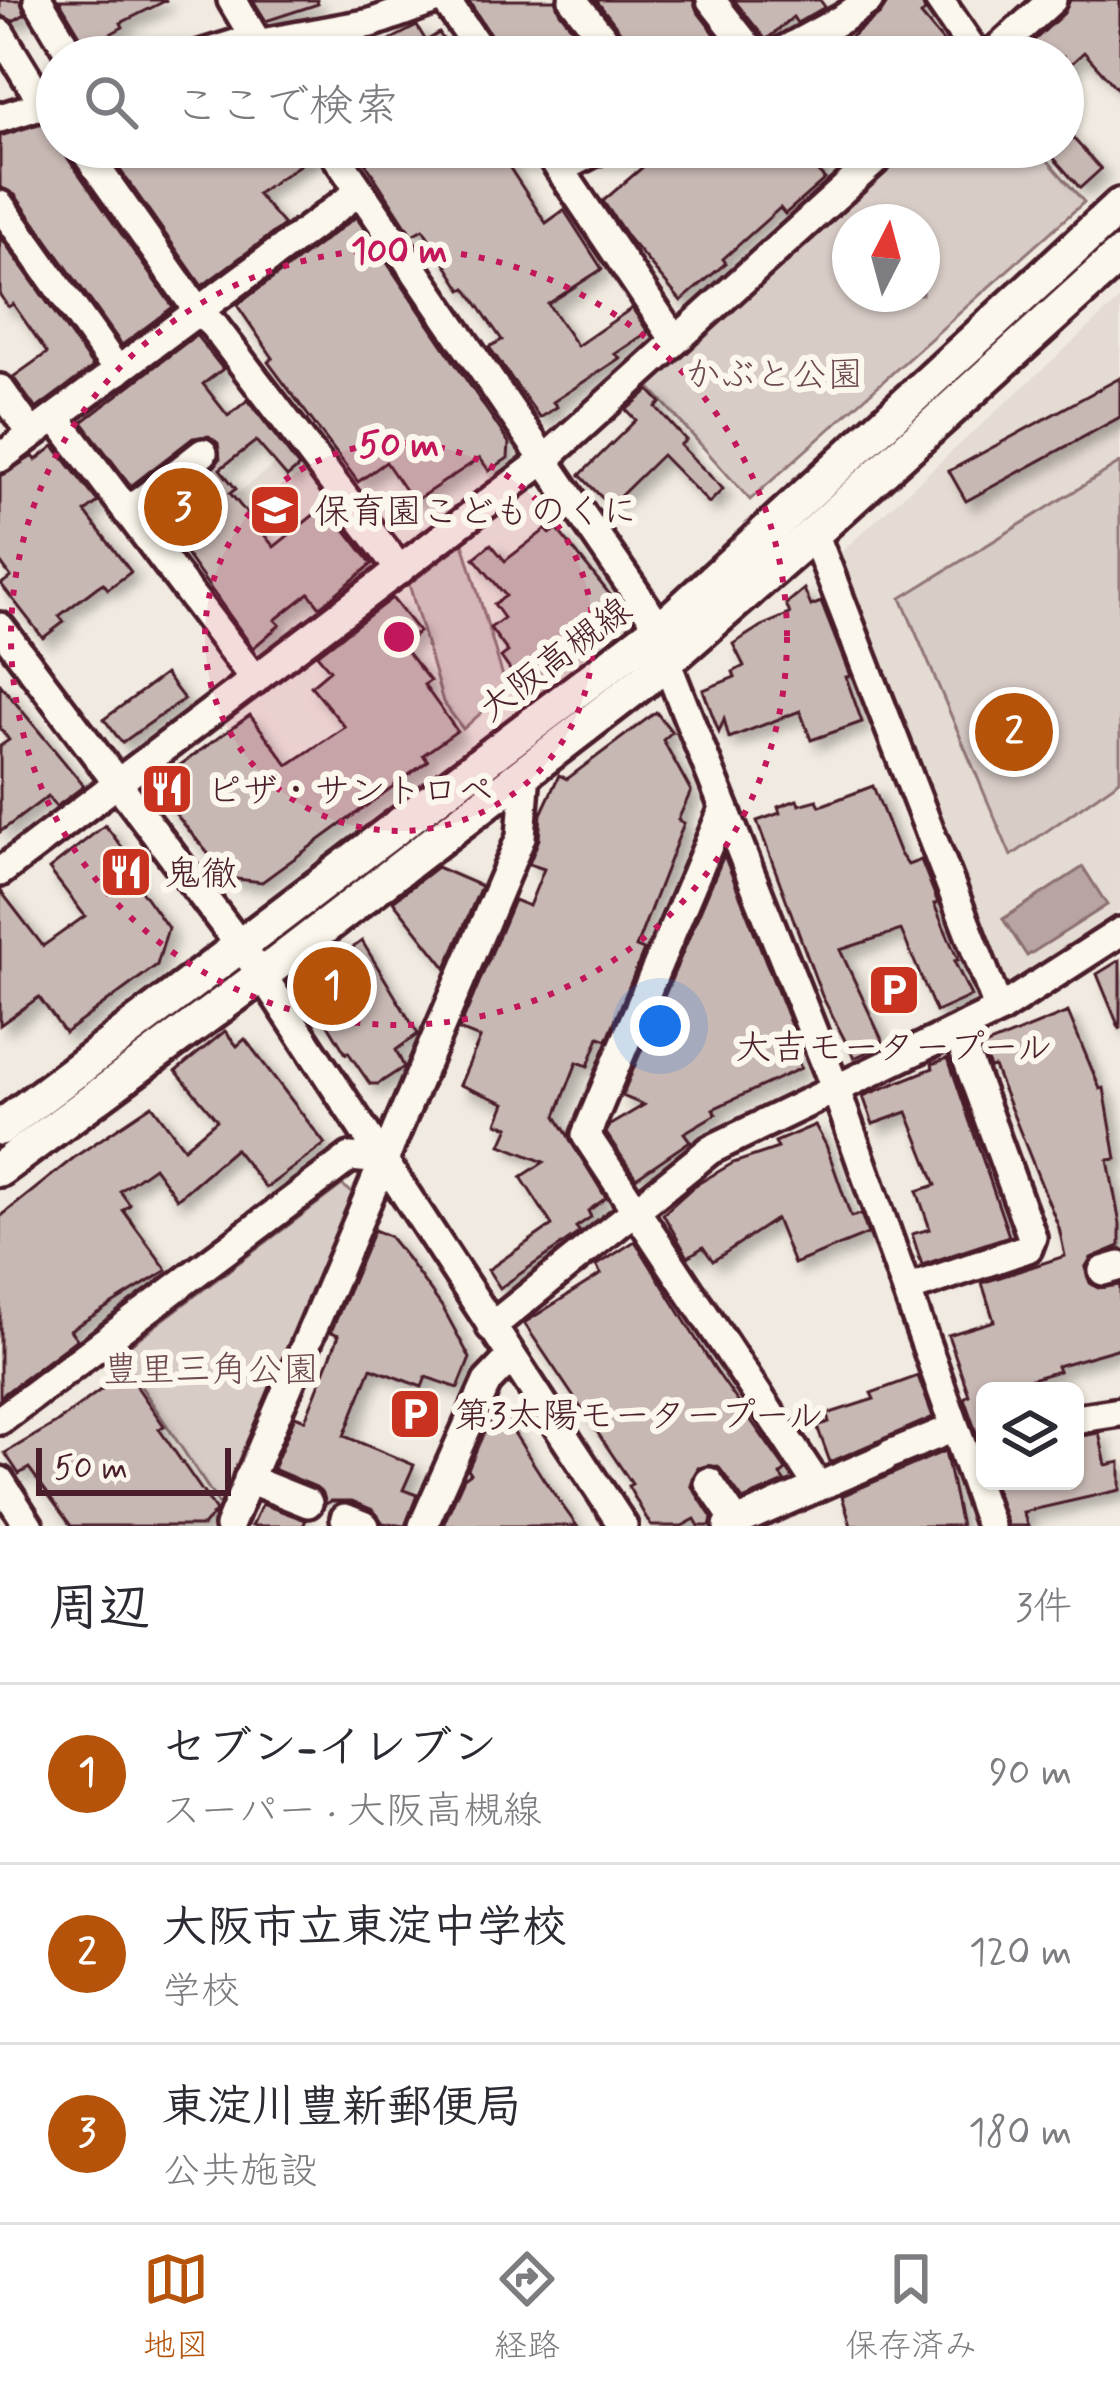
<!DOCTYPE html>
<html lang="ja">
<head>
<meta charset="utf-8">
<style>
  body { margin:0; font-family:Mynerve,"Klee One",sans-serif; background:#f7f7f7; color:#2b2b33 }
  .controls { position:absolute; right:36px; bottom:36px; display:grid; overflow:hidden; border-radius:18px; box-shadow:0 3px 9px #0004 }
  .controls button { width:108px; height:108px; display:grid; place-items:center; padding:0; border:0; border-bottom:3px solid #e1e1e2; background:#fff; color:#2b2b33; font:60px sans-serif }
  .compass { position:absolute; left:832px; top:204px; width:108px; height:108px; border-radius:50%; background:#fff; box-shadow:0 3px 9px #0004; rotate:6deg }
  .scale { position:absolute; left:36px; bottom:30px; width:195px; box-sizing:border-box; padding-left:12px; border:6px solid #4a1f2b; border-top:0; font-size:33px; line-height:42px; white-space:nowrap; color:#4a1f2b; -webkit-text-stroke:9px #fbf7ec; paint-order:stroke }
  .you { position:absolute; left:660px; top:1026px; width:42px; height:42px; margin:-30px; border:9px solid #fff; border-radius:50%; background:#1a73e8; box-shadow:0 0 0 18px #1a73e833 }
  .badge { display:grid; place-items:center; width:78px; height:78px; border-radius:50%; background:#b45309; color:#fff; font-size:39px; font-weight:700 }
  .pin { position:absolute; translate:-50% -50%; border:6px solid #fff; box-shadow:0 3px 12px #0006 }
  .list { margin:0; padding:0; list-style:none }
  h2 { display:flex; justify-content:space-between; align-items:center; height:156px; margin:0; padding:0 48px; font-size:51px }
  h2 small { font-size:39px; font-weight:400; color:#7c7c81 }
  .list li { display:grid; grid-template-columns:78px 1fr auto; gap:36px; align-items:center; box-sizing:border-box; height:180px; padding:0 48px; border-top:3px solid #e1e1e2 }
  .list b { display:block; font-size:45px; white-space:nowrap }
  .list p { margin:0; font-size:39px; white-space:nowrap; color:#7c7c81 }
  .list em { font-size:39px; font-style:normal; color:#7c7c81 }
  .icon { flex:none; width:66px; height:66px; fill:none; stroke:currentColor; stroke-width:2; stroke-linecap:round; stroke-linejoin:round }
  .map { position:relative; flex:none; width:1120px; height:1526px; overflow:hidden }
  .search { position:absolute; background:#fff; box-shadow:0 3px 9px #0004; left:36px; right:36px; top:36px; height:132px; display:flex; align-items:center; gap:30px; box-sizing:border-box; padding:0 42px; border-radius:66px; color:#7c7c81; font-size:45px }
  .sheet { height:696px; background:#fff }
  nav { display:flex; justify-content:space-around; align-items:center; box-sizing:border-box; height:168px; border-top:3px solid #e1e1e2; background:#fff; font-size:33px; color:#7c7c81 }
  nav a { display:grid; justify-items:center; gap:6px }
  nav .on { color:#b45309 }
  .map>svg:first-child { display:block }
  .built { fill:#e4dbd2 }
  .green { fill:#d8ccc6; stroke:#917678; stroke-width:3; fill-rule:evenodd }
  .water { fill:#b8a4a2; stroke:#8c6f72; stroke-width:3 }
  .building { fill:#c8b8b3; stroke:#4a1f2b; stroke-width:3; filter:url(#shadow) }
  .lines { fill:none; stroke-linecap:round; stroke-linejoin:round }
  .minor-casing { stroke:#4a1f2b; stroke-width:36 }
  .major-casing { stroke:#4a1f2b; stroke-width:42 }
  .minor { stroke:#fbf7ec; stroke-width:27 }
  .major { stroke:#fbf7ec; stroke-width:33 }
  .ring { fill:none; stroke:#c2185b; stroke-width:6; stroke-dasharray:6 12 }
  .labels { text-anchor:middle; stroke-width:12; stroke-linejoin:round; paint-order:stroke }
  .park-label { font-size:36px; fill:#6e4a52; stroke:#fbf7ec }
  .poi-label { font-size:36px; fill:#4a1f2b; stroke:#fbf7ec; text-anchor:start }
  .street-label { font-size:36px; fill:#4a1f2b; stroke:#fbf7ec }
  .centre { fill:#c2185b; stroke:#fbf7ec; stroke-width:6 }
  .ring-label { font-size:36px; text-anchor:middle; font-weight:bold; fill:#c2185b; stroke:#fbf7ec; stroke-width:12; stroke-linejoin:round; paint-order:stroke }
</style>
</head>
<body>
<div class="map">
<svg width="1120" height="1526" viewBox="0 0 1120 1526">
  <defs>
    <filter id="shadow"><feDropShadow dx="8" dy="8" stdDeviation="6" flood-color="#0004"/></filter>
  </defs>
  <rect width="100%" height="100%" fill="#f0eae0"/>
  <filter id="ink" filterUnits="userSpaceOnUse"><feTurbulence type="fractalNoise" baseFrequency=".00833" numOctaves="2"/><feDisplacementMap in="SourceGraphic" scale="24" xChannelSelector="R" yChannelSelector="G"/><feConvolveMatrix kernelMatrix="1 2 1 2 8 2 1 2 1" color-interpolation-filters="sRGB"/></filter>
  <g filter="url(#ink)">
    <!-- built -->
    <g class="built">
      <polygon points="1120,299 1120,910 1006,984 839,554"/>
      <polygon points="294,450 382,565 323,610 235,495"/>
    </g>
    <!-- green -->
    <g class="green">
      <path d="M 907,147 L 1036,147 L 1084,202 L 750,500 L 646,383 ZM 850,222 L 922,222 L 922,294 L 850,294 Z"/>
      <polygon points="1120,463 1120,780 1011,856 901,598"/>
      <polygon points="463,543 507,690 463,729 443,702 409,584"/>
      <polygon points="342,1185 357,1196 224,1512 119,1353"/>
    </g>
    <!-- water -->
    <polygon class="water" points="1083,867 1107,905 1027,956 1003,919"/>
    <!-- building -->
    <g class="building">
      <polygon points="0,0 20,0 25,14 13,21 0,15"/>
      <polygon points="59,0 167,0 121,23 123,27 87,47"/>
      <polygon points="253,0 317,0 318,4 266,21"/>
      <polygon points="468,0 555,0 559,11 594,57 505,57"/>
      <polygon points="596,0 693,0 697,11 731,55 660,57 648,43 636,52"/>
      <polygon points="734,0 820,0 825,7 797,23 793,17 766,40"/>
      <polygon points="889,0 921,0 925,11 921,15 956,57 820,57 817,53 846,37 848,39 880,14"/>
      <polygon points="1070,0 1120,0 1120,92 1084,52 1063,71 1063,57 1016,57 1064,13"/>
      <polygon points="417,26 426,41 439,33 455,57 390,57 382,44"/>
      <polygon points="55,119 57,147 64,147 67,157 173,307 122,345 15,195 0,187 0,136"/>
      <polygon points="1063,127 1101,169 1080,188 1044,147 1063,147"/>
      <polygon points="104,147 217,147 228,160 248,147 312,147 314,155 257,194 284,225 202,286"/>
      <polygon points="355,147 496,147 546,223 564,210 602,269 548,304 577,346 632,308 648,332 615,354 620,358 553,402 557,407 540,418 489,347 502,340 466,288 462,290 423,229 412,235"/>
      <polygon points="666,147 704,147 715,159 729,147 830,147 816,160 821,166 816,170 825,179 785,214 780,208 723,259 726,263 681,301 629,239 603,201"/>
      <polygon points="356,217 509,443 508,458 489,471 480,458 413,502 386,462 358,482 268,362 273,358 237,305"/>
      <polygon points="0,236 93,367 36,409 13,377 47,353 13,304 8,307 0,295"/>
      <polygon points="196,335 223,369 203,384 228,416 248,400 299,467 287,477 256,441 220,469 236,489 230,493 274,547 326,505 372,564 320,607 309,593 275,620 280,625 253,648 156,512 215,466 220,459 218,443 209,436 193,438 131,486 82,422"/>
      <polygon points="1120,378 1120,417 966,501 949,471"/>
      <polygon points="649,390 661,403 656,407 686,440 680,445 723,489 709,503 662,455 610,506 580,475 636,420 626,410"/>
      <polygon points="54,446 98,502 85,512 131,572 108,589 103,583 97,587 59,616 64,622 43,638 1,584 11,577 0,562 0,476 33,456 36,460"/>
      <polygon points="546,529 550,534 557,529 620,607 520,684 501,657 508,652 490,628 504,618 494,604 506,596 474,558 491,544 505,561"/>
      <polygon points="804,589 811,606 821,602 850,676 846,677 862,722 811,740 800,711 729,738 724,719 719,732 703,690 735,677 733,672 744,666 733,644 761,626 790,614 786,604"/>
      <polygon points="392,598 419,632 402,646 430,681 424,685 457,731 423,755 428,761 262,882 228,878 152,785 250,715 288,765 345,727 311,686 330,670 317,655"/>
      <polygon points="165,674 184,699 122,743 104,719"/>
      <polygon points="0,684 84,786 56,807 48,796 0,832 0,746 9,740 0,728"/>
      <polygon points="656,712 672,732 663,740 691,791 678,820 684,823 636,947 644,950 607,1040 599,1037 588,1066 577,1062 556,1116 606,1198 588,1211 591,1217 576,1227 580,1232 500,1288 488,1270 552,1225 521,1177 544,1162 501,1145 509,1127 497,1123 505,1103 460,1085 480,1038 459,1030 514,900 529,906 544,869 529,864 539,839 541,814 559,775 567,779"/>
      <polygon points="873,786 900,854 908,865 921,860 938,903 934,904 958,960 954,961 971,996 936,1012 901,930 840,950 884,1044 854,1058 822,996 757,821 780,813 778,807 797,800 799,805 817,800 820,806"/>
      <polygon points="105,825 131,859 128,861 136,870 130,875 168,928 157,965 65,1033 39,997 0,1025 0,890 43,946 85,916 49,869"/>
      <polygon points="724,855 792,1028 784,1031 801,1068 713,1109 716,1114 684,1133 690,1141 636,1178 606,1133 610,1125 644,1105 622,1096"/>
      <polygon points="437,867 481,886 446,968 393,901"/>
      <polygon points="362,941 418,1034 396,1050 404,1067 378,1084 370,1084 348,1052 346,1054 316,1005 321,970"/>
      <polygon points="1120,960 1120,1030 1097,974"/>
      <polygon points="1068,1012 1100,1089 1104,1088 1116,1159 1108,1160 1120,1224 1120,1246 1091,1258 1085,1268 1090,1283 1098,1288 1120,1285 1120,1348 1057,1366 1059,1371 1014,1384 1016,1391 985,1391 985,1458 964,1398 969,1395 948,1335 994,1321 982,1283 1065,1256 1059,1228 994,1067 990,1068 982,1047"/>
      <polygon points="225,1031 237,1046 245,1039 325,1144 266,1188 235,1149 177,1199 154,1167 120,1191 130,1205 123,1210 167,1270 70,1330 77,1339 0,1397 0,1217 76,1156 152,1105 184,1148 217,1120 176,1071"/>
      <polygon points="948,1058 1009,1236 922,1265 912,1234 930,1229 917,1191 936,1185 907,1112 873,1124 863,1096 933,1068 932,1064"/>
      <polygon points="815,1125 826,1145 851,1217 861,1214 868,1234 794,1264 776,1219 713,1261 703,1247 688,1257 663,1214 694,1186 733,1163 778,1148 775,1142"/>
      <polygon points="374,1230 389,1236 406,1257 443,1308 470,1358 458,1388 426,1377 422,1387 371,1368 344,1436 414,1465 403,1490 417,1495 405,1526 383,1523 373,1510 352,1501 331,1501 326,1504 323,1493 316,1487 273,1469 295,1416 305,1420 339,1335 331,1332"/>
      <polygon points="635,1241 714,1368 786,1470 780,1475 785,1482 743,1500 718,1466 698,1468 691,1485 712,1518 710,1526 699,1526 695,1519 682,1526 651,1526 628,1486 632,1484 524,1323 601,1274 596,1266"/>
      <polygon points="126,1371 164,1426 159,1429 216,1511 203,1526 71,1526 29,1468 19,1474 5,1453 56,1423"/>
      <polygon points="918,1376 933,1417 830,1462 817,1426 829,1422 827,1414 874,1399 871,1393"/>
      <polygon points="502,1414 544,1480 577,1526 447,1526 444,1523 464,1478 471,1473 468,1469 488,1423"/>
      <polygon points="1099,1433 1106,1465 1120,1462 1120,1490 1023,1512 1028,1526 1008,1526 993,1481 1075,1481 1075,1437"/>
      <polygon points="945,1451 961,1526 851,1526 842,1496"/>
      <polygon points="262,1504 306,1520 303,1526 252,1526"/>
    </g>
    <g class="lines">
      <!-- minor casing -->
      <g class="minor-casing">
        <g id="minor">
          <polyline points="38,0 72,57"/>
          <polyline points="232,0 264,54"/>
          <polyline points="445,0 485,57"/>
          <polyline points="573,0 618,57"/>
          <polyline points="711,0 756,57"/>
          <polyline points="939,0 978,57"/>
          <polyline points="0,33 44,105"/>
          <polyline points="194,57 239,43 256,44 371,23 435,0"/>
          <polyline points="772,57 845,17 869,0"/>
          <polyline points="989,57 1052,0"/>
          <polyline points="0,118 57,100"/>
          <polyline points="82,147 198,311 214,326 400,570"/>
          <polyline points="330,147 659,627 666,661 836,1090 990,1526"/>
          <polyline points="545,147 675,340"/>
          <polyline points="560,169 603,147"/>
          <polyline points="0,205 118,371"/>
          <polyline points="0,389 32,434"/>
          <polyline points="56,417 255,680"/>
          <polyline points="0,458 360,191"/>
          <polyline points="127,512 203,453"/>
          <polyline points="814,533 999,1010"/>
          <polyline points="0,627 262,975 623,1526"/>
          <polyline points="724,808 586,1135 818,1486"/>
          <polyline points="0,872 543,461 890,147"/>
          <polyline points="1103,1271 1120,1266"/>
          <polyline points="908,1289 1028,1248 1032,1237 957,1031"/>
          <polyline points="491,1327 710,1150 999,1010 1120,932"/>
          <polyline points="1075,1419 1120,1412"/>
          <polyline points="0,1420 350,1157 384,1160"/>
          <polyline points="890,1454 954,1428"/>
          <polyline points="248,1479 308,1503"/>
          <polyline points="0,1481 29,1526"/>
          <polyline points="709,1482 737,1523"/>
          <polyline points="345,1518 365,1526"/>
          <polyline points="229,1526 521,837 526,771"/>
          <polyline points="423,1526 487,1382 510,1358"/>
          <polyline points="728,1526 884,1458"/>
        </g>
      </g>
      <!-- major casing -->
      <g class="major-casing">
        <g id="major">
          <polyline points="0,1128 675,616 1120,206"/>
          <polyline points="0,1169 262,975 649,677 814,533 1120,255"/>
        </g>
      </g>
      <!-- minor -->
      <use href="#minor" class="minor"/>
      <!-- major -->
      <use href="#major" class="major"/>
    </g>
  </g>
  <!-- distance rings -->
  <circle cx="399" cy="637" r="194" fill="#c2185b" fill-opacity=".12"/>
  <g class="ring">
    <circle cx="399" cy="637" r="194"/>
    <circle cx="399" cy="637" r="388"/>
  </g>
  <!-- icons -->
  <defs>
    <g id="school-square" transform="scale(2.7)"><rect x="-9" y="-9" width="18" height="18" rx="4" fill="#c8321e" stroke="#fbf7ec"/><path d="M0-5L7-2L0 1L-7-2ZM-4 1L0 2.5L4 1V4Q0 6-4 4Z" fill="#fff"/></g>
    <g id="restaurant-square" transform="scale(2.7)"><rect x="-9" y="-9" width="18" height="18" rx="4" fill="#c8321e" stroke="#fbf7ec"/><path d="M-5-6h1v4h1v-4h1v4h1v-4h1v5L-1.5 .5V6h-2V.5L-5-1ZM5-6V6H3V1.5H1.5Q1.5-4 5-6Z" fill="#fff"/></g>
    <g id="parking-square" transform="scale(2.7)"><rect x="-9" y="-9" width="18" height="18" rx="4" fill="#c8321e" stroke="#fbf7ec"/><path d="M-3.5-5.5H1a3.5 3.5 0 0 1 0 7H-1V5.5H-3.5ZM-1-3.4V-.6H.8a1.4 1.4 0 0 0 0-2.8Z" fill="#fff"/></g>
  </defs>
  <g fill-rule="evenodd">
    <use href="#school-square" x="275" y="510"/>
    <use href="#restaurant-square" x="167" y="789"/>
    <use href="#restaurant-square" x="126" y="872"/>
    <use href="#parking-square" x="894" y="990"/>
    <use href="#parking-square" x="415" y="1414"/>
  </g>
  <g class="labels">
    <!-- park labels -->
    <g class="park-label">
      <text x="774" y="386">かぶと公園</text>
      <text x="211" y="1381">豊里三角公園</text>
    </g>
    <!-- poi labels -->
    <g class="poi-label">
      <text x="314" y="523">保育園こどものくに</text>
      <text x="206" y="802">ピザ・サントロペ</text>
      <text x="165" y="885">鬼徹</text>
      <text x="894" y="1059" text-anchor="middle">大吉モータープール</text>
      <text x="454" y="1427">第3太陽モータープール</text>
    </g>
    <!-- street labels -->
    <g class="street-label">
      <text transform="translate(554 658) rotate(-37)" y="13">大阪高槻線</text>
    </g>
  </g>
  <circle cx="399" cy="637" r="18" class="centre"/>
  <g class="ring-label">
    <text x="399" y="262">100 m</text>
    <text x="399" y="456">50 m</text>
  </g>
</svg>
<div class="controls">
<button><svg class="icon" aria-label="layers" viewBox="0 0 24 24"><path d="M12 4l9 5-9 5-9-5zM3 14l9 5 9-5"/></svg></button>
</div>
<svg class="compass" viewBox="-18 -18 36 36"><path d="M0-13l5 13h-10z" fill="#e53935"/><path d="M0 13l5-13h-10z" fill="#7c7c81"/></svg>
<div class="scale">50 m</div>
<div class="you"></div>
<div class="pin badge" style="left:332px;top:986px">1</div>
<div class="pin badge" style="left:1014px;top:732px">2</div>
<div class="pin badge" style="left:183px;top:507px">3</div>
<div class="search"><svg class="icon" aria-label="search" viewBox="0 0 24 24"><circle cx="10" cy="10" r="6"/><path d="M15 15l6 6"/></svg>ここで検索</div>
</div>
<section class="sheet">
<h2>周辺<small>3件</small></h2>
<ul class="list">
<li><span class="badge">1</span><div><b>セブン-イレブン</b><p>スーパー · 大阪高槻線</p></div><em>90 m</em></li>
<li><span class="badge">2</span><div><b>大阪市立東淀中学校</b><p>学校</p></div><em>120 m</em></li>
<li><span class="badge">3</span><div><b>東淀川豊新郵便局</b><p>公共施設</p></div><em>180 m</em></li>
</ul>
</section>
<nav>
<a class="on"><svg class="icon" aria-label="map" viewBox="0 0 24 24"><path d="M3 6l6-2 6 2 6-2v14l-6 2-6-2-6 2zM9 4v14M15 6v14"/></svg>地図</a>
<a><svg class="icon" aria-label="directions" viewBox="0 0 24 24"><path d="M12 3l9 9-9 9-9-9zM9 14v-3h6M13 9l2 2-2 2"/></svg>経路</a>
<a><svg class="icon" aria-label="saved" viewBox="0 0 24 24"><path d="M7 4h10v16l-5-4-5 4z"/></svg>保存済み</a>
</nav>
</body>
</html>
